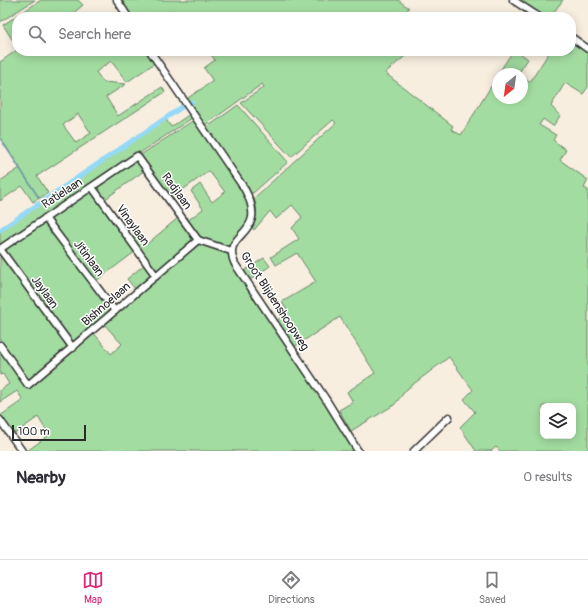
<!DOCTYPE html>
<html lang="en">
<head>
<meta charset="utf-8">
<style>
  body { margin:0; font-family:Pangolin,sans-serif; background:#f7f7f7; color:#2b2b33 }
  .controls { position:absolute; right:12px; bottom:12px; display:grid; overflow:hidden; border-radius:8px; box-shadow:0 2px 10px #0003 }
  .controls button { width:36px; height:36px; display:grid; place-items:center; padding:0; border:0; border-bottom:1px solid #e1e1e2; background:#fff; color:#2b2b33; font:20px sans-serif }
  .compass { position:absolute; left:492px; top:68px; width:36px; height:36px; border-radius:50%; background:#fff; box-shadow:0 2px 10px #0003; rotate:209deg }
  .scale { position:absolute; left:12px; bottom:10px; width:74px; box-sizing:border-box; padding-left:4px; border:2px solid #2b2b2b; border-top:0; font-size:11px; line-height:14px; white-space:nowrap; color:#2b2b2b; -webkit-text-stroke:3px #fff; paint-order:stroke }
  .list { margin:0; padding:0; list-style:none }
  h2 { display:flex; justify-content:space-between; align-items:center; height:52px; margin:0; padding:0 16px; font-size:17px }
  h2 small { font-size:13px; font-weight:400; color:#7c7c81 }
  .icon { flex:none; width:22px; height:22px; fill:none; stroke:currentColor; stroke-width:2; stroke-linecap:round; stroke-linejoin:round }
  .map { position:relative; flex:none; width:588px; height:451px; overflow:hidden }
  .search { position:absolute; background:#fff; box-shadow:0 2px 10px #0003; left:12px; right:12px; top:12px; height:44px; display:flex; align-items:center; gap:10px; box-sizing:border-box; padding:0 14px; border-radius:16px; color:#7c7c81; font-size:15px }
  .sheet { height:108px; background:#fff }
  nav { display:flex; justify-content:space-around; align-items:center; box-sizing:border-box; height:56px; border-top:1px solid #e1e1e2; background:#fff; font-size:11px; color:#7c7c81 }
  nav a { display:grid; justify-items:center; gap:2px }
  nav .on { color:#db2777 }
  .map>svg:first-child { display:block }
  .green { fill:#a3dca1; stroke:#678466; fill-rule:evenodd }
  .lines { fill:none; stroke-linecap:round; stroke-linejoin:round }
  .stream { stroke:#6b93a5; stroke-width:1.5 }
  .canal { stroke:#95d9f7; stroke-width:5 }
  .minor-casing { stroke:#2b2b2b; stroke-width:9 }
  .minor { stroke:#fff; stroke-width:6 }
  .labels { text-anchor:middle; stroke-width:3; stroke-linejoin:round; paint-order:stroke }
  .street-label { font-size:12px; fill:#2b2b2b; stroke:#fff }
</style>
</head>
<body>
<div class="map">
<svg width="588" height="451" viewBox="0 0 588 451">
  <rect width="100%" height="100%" fill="#f8eee0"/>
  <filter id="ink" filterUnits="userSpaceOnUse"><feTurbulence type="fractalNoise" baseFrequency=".025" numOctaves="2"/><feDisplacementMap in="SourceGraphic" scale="8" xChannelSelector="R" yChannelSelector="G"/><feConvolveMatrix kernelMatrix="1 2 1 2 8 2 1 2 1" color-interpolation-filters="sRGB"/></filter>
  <g filter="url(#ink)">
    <!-- green -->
    <g class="green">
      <polygon points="0,0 35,0 0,22"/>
      <polygon points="41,0 78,0 83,5 69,17 17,17 17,47 3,25"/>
      <polygon points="121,0 398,0 409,8 403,17 183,17 176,11 170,11 161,17 132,17"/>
      <polygon points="518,0 563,0 550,17 544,17"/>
      <path d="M 571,40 L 588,51 L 588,87 L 583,94 L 565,83 L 551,106 L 560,116 L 553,126 L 543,119 L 539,125 L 556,135 L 553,140 L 566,150 L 560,160 L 588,180 L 584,188 L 588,190 L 588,451 L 500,451 L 496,447 L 491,451 L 476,451 L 460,427 L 475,412 L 464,399 L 473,390 L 449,357 L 407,389 L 394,405 L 351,431 L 339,410 L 353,402 L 347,392 L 375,373 L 340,317 L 294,347 L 277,321 L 287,310 L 282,302 L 316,282 L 297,253 L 276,265 L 271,257 L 299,239 L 292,228 L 302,217 L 292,205 L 276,219 L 270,211 L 254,230 L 252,227 C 257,217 258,209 254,198 L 336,123 L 333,120 L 291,157 L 241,103 L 264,87 L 262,84 L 204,126 L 185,100 L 213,81 L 204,68 L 215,60 L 208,51 L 411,51 L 385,73 L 453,126 L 451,129 L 461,135 L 498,75 L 498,98 L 522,98 L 522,77 L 530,82 L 550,51 L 571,51 ZM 543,406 L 573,406 L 573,436 L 543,436 Z"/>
      <path d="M 17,50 L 147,51 L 155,63 L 127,82 L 111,61 L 96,72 L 103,82 L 126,84 L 106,97 L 118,116 L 162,87 L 165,92 L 37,176 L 48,193 L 33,202 L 22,186 L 0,201 L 0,181 L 20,168 L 0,138 L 0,62 ZM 78,114 L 91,133 L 76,143 L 63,125 Z"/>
      <polygon points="513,51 517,51 528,59 518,74 498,74"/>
      <polygon points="238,105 288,162 253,193 250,193 206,128"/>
      <polygon points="190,114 192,118 0,247 0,230 165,118 171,127"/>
      <polygon points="194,120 247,197 251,219 230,249 201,238 187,221 203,209 191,191 200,184 212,202 225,192 209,171 170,199 139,156"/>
      <polygon points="137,158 145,170 104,200 94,187"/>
      <polygon points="91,189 136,251 96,281 48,218"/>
      <polygon points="179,217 196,239 157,273 131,239 139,233 147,244"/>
      <polygon points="45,220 113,311 73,346 3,249"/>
      <polygon points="199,242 226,251 229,253 231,261 356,451 27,451 49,435 38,417 13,435 0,416 23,400 17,391 0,402 0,390 9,384 3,374 0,375 0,349 27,388 93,332 111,354 122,344 104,324"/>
      <polygon points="0,252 71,348 29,383 0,343"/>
      <polygon points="264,258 270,266 250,280 244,271"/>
      <polygon points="145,264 154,275 136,290 127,279"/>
    </g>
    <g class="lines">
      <!-- stream -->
      <polyline class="stream" points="0,138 39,198"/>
      <!-- canal -->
      <g class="canal">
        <polyline points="190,103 192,102"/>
        <polyline points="0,230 182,107"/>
      </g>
      <!-- minor casing -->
      <g class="minor-casing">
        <g id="minor">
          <polyline points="117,0 128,17"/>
          <polyline points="513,0 539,17"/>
          <polyline points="571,37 588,49"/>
          <path d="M 150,51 L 244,188 C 272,238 219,230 235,264 L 327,401 L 358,451"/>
          <polyline points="92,187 156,276"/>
          <polyline points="45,218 115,311"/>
          <polyline points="198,240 231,251"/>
          <polyline points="0,249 137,156 198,240"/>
          <polyline points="0,249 73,348"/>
          <polyline points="0,345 28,385 198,240"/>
          <polyline points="0,420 22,451"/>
          <polyline points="414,451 449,417"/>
        </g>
      </g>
      <!-- minor -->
      <use href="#minor" class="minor"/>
    </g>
  </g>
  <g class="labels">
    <!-- street labels -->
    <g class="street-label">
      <text transform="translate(177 191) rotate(54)" y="4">Radjlaan</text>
      <text transform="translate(62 193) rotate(-33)" y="4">Ratielaan</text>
      <text transform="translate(133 225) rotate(54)" y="4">Vinaylaan</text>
      <text transform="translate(89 258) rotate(53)" y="4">Jitinlaan</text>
      <text transform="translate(45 292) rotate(54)" y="4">Jaylaan</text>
      <text transform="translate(275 301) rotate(57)" y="4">Groot Blijdenshoopweg</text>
      <text transform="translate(106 304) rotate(-41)" y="4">Bishnoelaan</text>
    </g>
  </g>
</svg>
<div class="controls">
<button><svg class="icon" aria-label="layers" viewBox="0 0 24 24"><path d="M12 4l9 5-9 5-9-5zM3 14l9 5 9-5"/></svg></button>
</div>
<svg class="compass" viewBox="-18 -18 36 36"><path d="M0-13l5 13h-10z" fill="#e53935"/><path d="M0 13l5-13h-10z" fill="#7c7c81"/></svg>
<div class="scale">100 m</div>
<div class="search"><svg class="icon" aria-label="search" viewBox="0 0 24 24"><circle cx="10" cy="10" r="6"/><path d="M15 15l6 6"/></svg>Search here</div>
</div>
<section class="sheet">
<h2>Nearby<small>0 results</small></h2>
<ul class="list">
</ul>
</section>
<nav>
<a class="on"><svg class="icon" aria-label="map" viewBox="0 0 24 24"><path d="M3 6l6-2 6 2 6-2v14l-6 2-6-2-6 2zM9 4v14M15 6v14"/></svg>Map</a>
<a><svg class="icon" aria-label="directions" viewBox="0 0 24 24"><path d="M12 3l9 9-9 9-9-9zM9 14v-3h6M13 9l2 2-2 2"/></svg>Directions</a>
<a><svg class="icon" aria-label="saved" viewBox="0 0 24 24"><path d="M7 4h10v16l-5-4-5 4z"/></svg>Saved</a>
</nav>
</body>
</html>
